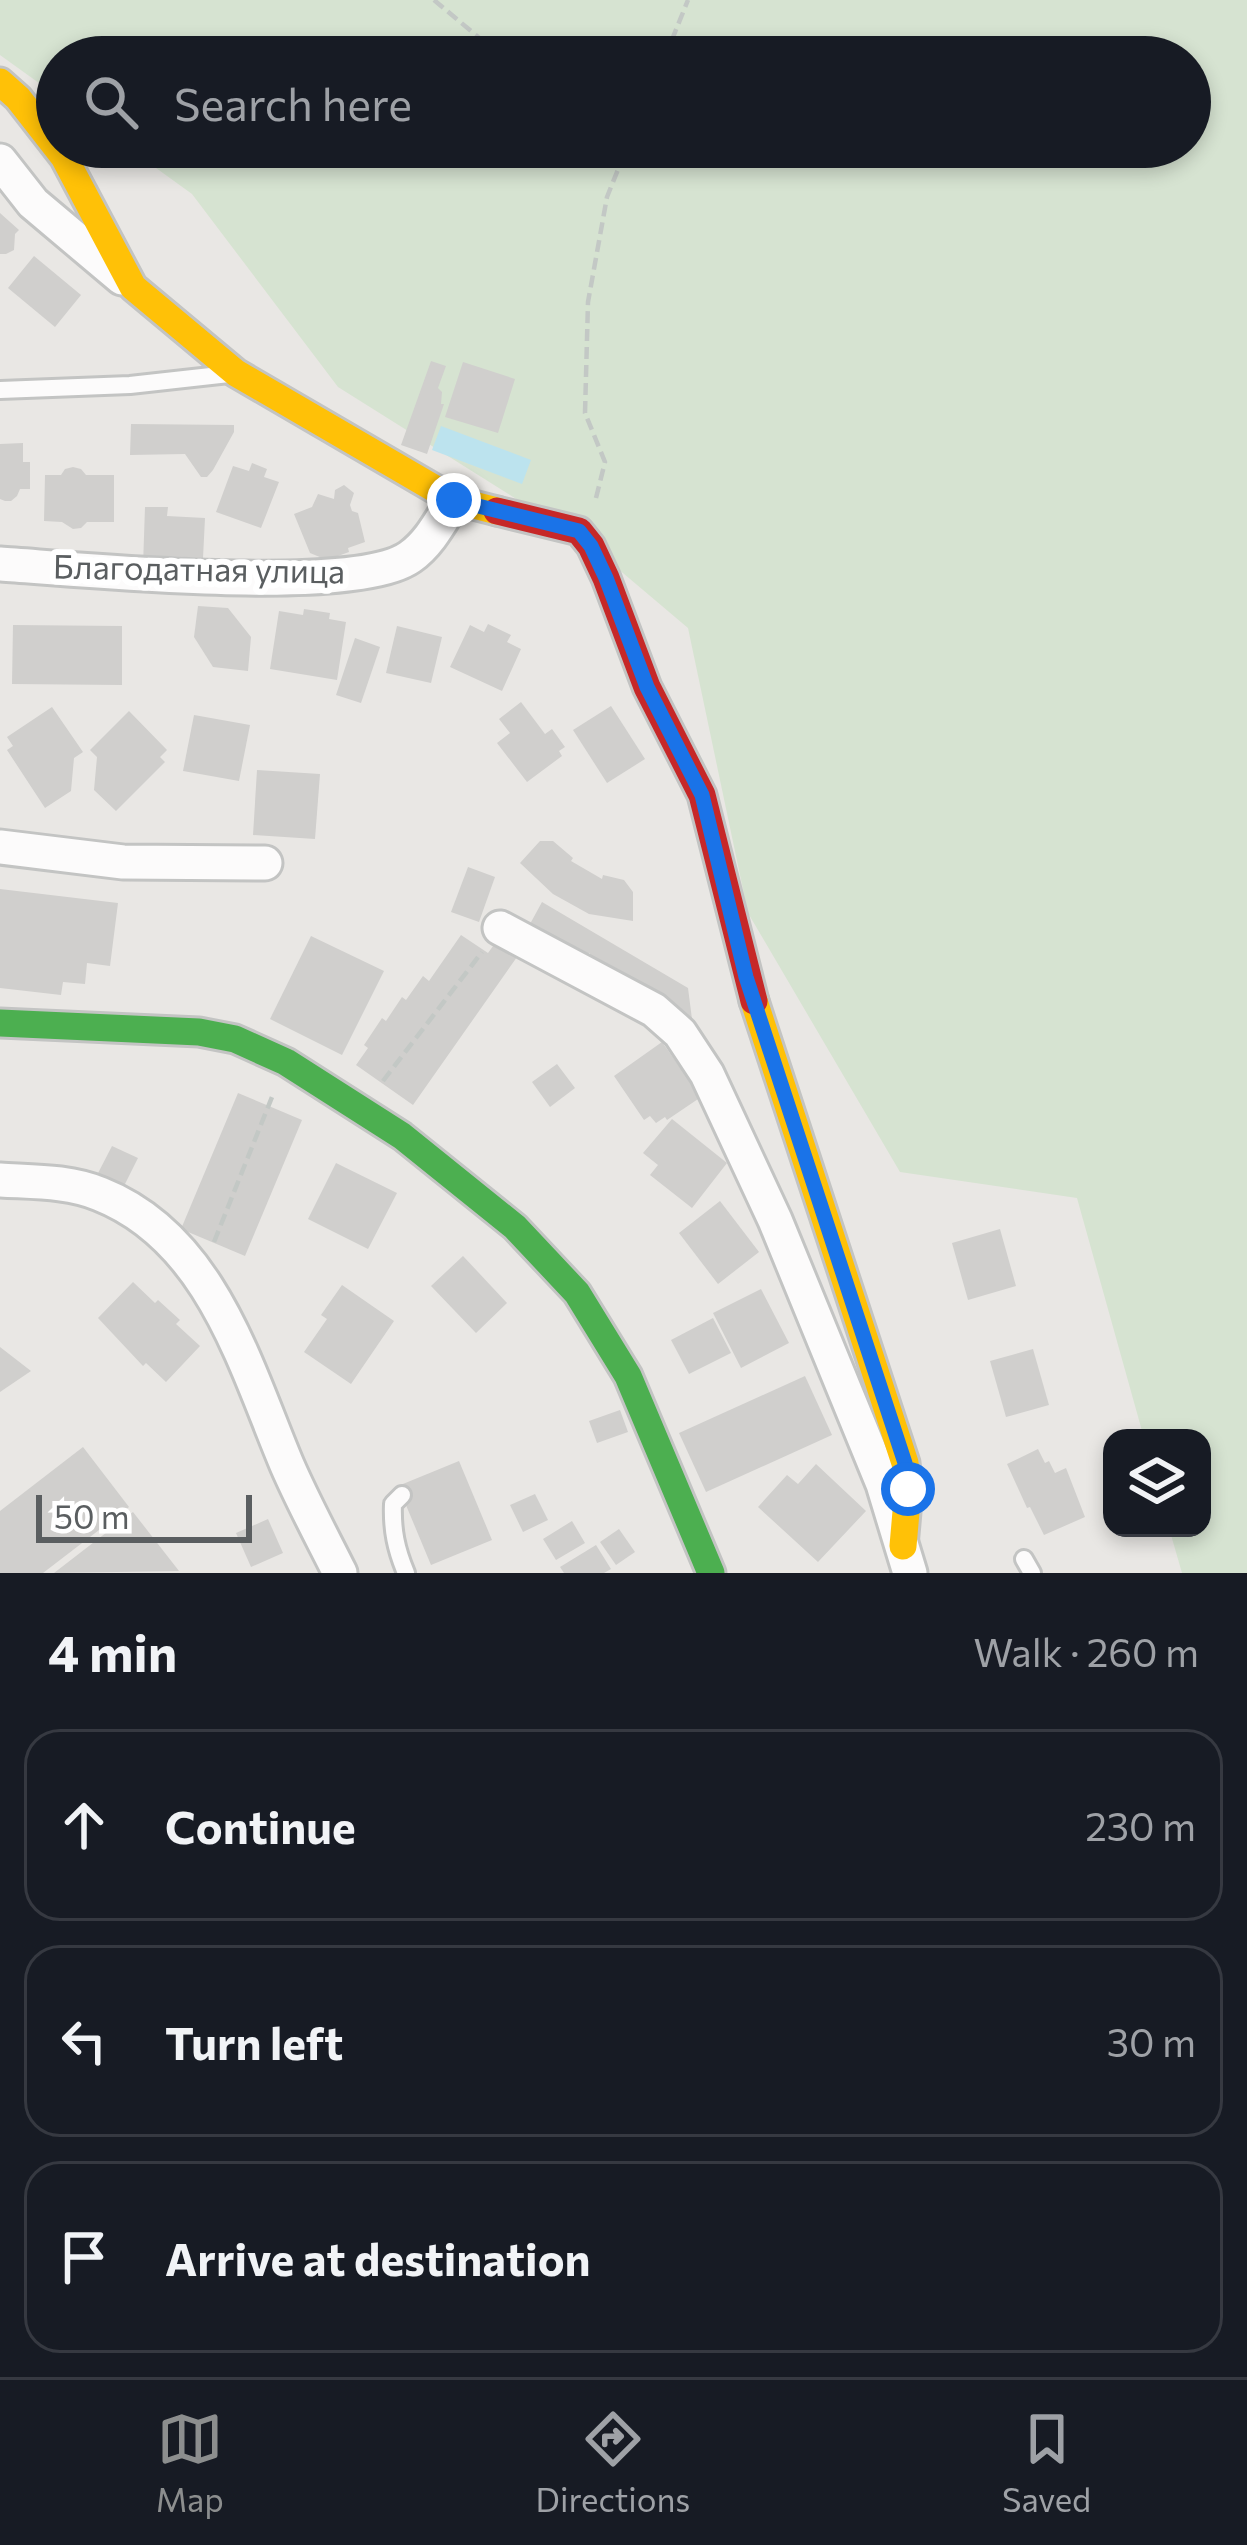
<!DOCTYPE html>
<html lang="en">
<head>
<meta charset="utf-8">
<style>
  body { margin:0; font-family:Commissioner,sans-serif; background:#20242c; color:#f1f3f6 }
  .controls { position:absolute; right:36px; bottom:36px; display:grid; overflow:hidden; border-radius:24px; box-shadow:0 6px 18px #0003 }
  .controls button { width:108px; height:108px; display:grid; place-items:center; padding:0; border:0; border-bottom:3px solid #363941; background:#171b24; color:#f1f3f6; font:60px sans-serif }
  .scale { position:absolute; left:36px; bottom:30px; width:216px; box-sizing:border-box; padding-left:12px; border:6px solid #5a5e60; border-top:0; font-size:33px; line-height:42px; white-space:nowrap; color:#5a5e60; -webkit-text-stroke:9px #fff; paint-order:stroke }
  .stop { position:absolute; width:36px; height:36px; margin:-27px; border:9px solid #1a73e8; border-radius:50%; background:#fff }
  .stop.end { background:#1a73e8; border-color:#fff; box-shadow:0 3px 12px #0008 }
  .list { margin:0; padding:0; list-style:none }
  h2 { display:flex; justify-content:space-between; align-items:center; height:156px; margin:0; padding:0 48px; font-size:51px }
  h2 small { font-size:39px; font-weight:400; color:#9ea1a6 }
  .list li { display:grid; grid-template-columns:78px 1fr auto; gap:36px; align-items:center; box-sizing:border-box; height:192px; margin:0 24px 24px; padding:0 24px; border:3px solid #363941; border-radius:36px }
  .list b { display:block; font-size:45px; white-space:nowrap }
  .list em { font-size:39px; font-style:normal; color:#9ea1a6 }
  .icon { flex:none; width:66px; height:66px; fill:none; stroke:currentColor; stroke-width:2; stroke-linecap:round; stroke-linejoin:round }
  .map { position:relative; flex:none; width:1247px; height:1573px; overflow:hidden }
  .search { position:absolute; background:#171b24; box-shadow:0 6px 18px #0003; left:36px; right:36px; top:36px; height:132px; display:flex; align-items:center; gap:30px; box-sizing:border-box; padding:0 42px; border-radius:66px; color:#9ea1a6; font-size:45px }
  .sheet { height:804px; background:#171b24 }
  nav { display:flex; justify-content:space-around; align-items:center; box-sizing:border-box; height:168px; border-top:3px solid #363941; background:#171b24; font-size:33px; color:#9ea1a6 }
  nav a { display:grid; justify-items:center; gap:6px }
  nav .on { color:#8c8e8e }
  .map>svg:first-child { display:block }
  .green { fill:#d6e3d1 }
  .water { fill:#bce3ee }
  .building { fill:#d0cfcd }
  .lines { fill:none; stroke-linecap:round; stroke-linejoin:round }
  .lane-casing { stroke:#c3c4c3; stroke-width:22 }
  .street-casing { stroke:#c3c4c3; stroke-width:39 }
  .fast-casing { stroke:#c3c4c3; stroke-width:33 }
  .slow-casing { stroke:#c3c4c3; stroke-width:33 }
  .jam-casing { stroke:#c3c4c3; stroke-width:33 }
  .path { stroke:#c3c8c5; stroke-width:4.5; stroke-dasharray:12 6; stroke-linecap:butt }
  .lane { stroke:#fcfbfb; stroke-width:16 }
  .street { stroke:#fcfbfb; stroke-width:33 }
  .fast { stroke:#4caf50; stroke-width:27 }
  .slow { stroke:#ffc107; stroke-width:27 }
  .jam { stroke:#c62828; stroke-width:27 }
  .route { stroke:#1a73e8; stroke-width:15 }
  .labels { text-anchor:middle; stroke-width:12; stroke-linejoin:round; paint-order:stroke }
  .street-label { font-size:33px; fill:#5a5e60; stroke:#fff }
</style>
</head>
<body>
<div class="map">
<svg width="1247" height="1573" viewBox="0 0 1247 1573">
  <rect width="100%" height="100%" fill="#e9e7e4"/>
  <!-- green -->
  <polygon class="green" points="0,0 1247,0 1247,1573 1182,1573 1169,1528 1202,1528 1202,1438 1144,1438 1077,1198 900,1172 748,913 688,628 591,546 338,387 192,194 127,147 1190,147 1190,57 57,57 57,96 0,55"/>
  <!-- water -->
  <polygon class="water" points="441,426 531,460 522,484 432,450"/>
  <!-- building -->
  <g class="building">
    <polygon points="0,213 19,230 15,234 14,250 6,254 0,254"/>
    <polygon points="34,256 81,295 55,327 8,288"/>
    <polygon points="431,361 446,366 438,388 442,392 441,404 444,404 427,454 401,445"/>
    <polygon points="463,362 515,379 498,433 445,417"/>
    <polygon points="131,424 234,425 234,432 213,470 207,477 201,477 185,454 130,455"/>
    <polygon points="23,443 23,462 30,462 30,489 20,489 17,496 11,501 5,501 0,499 0,444"/>
    <polygon points="252,463 267,469 264,477 279,482 261,528 216,512 233,466 249,471"/>
    <polygon points="73,467 81,469 86,475 114,475 114,522 87,522 81,528 73,529 62,522 44,521 45,475 61,475 65,469"/>
    <polygon points="344,485 354,493 350,505 352,511 358,513 365,542 348,548 349,552 327,560 310,553 294,514 312,507 318,494 334,499 335,490"/>
    <polygon points="145,507 168,507 167,516 205,518 203,558 165,556 165,567 143,566"/>
    <polygon points="198,606 228,608 251,637 248,671 213,667 194,637"/>
    <polygon points="304,609 330,613 329,619 346,622 337,680 270,669 279,611 303,615"/>
    <polygon points="488,624 511,635 507,642 521,649 502,691 450,667 470,625 484,632"/>
    <polygon points="13,625 122,626 122,685 12,684"/>
    <polygon points="397,626 442,637 431,683 386,673"/>
    <polygon points="355,638 380,647 361,703 336,695"/>
    <polygon points="521,702 545,734 552,729 565,747 559,751 562,756 527,782 497,743 510,733 499,719"/>
    <polygon points="611,706 645,759 607,783 573,730"/>
    <polygon points="52,707 83,752 74,758 71,791 45,808 7,750 13,746 7,737"/>
    <polygon points="129,711 167,750 160,757 165,762 116,811 94,790 97,757 90,750"/>
    <polygon points="194,715 250,725 239,781 183,771"/>
    <polygon points="257,770 320,774 315,839 253,835"/>
    <polygon points="540,841 553,841 573,858 571,861 602,879 603,875 624,880 633,892 633,921 589,914 553,894 520,863"/>
    <polygon points="468,867 495,877 479,922 451,912"/>
    <polygon points="0,889 118,903 110,966 87,963 85,984 63,982 61,995 0,988"/>
    <polygon points="542,902 688,988 692,1019 659,1001 658,991 632,993 631,979 610,980 609,967 591,969 590,953 574,954 574,950 530,924"/>
    <polygon points="461,935 488,953 496,942 517,957 413,1105 356,1065 368,1048 364,1045 382,1018 386,1021 402,997 406,1000 423,976 429,981"/>
    <polygon points="311,936 384,971 342,1055 270,1019"/>
    <polygon points="662,1042 701,1097 667,1120 665,1117 656,1123 650,1116 644,1120 614,1076"/>
    <polygon points="557,1064 575,1088 550,1107 532,1082"/>
    <polygon points="238,1093 302,1120 245,1256 181,1229"/>
    <polygon points="672,1119 727,1163 692,1208 650,1175 658,1165 643,1153"/>
    <polygon points="112,1146 138,1158 121,1192 95,1179"/>
    <polygon points="336,1163 397,1193 368,1249 308,1219"/>
    <polygon points="720,1201 759,1252 718,1284 679,1233"/>
    <polygon points="1000,1229 1016,1286 968,1300 952,1243"/>
    <polygon points="463,1256 507,1303 476,1333 431,1286"/>
    <polygon points="133,1282 155,1303 158,1300 180,1320 176,1324 200,1346 166,1382 146,1363 143,1366 98,1318"/>
    <polygon points="342,1285 394,1321 351,1384 304,1352 327,1319 321,1315"/>
    <polygon points="761,1289 789,1343 741,1368 713,1313"/>
    <polygon points="713,1318 731,1353 689,1374 671,1340"/>
    <polygon points="0,1347 31,1371 0,1392"/>
    <polygon points="1033,1349 1049,1405 1006,1417 990,1361"/>
    <polygon points="805,1376 832,1435 706,1492 679,1433"/>
    <polygon points="620,1410 628,1432 597,1443 589,1421"/>
    <polygon points="83,1447 129,1507 43,1573 0,1573 0,1511"/>
    <polygon points="1038,1449 1045,1463 1049,1461 1055,1473 1066,1468 1085,1517 1044,1535 1030,1507 1027,1508 1007,1464"/>
    <polygon points="459,1461 492,1540 431,1565 398,1486"/>
    <polygon points="816,1464 866,1511 818,1562 758,1507 787,1475 798,1484"/>
    <polygon points="535,1494 548,1520 523,1532 510,1505"/>
    <polygon points="133,1512 179,1571 54,1573"/>
    <polygon points="268,1519 283,1553 251,1567 236,1533"/>
    <polygon points="572,1521 585,1543 556,1560 543,1539"/>
    <polygon points="619,1529 635,1552 616,1565 600,1542"/>
    <polygon points="596,1545 611,1569 604,1573 564,1573 560,1567"/>
  </g>
  <g class="lines">
    <!-- lane casing -->
    <g class="lane-casing">
      <g id="lane">
        <polyline points="0,390 130,385 229,374"/>
        <path d="M 402,1495 L 393,1504 C 392,1530 396,1549 406,1573"/>
        <polyline points="1024,1559 1032,1573"/>
      </g>
    </g>
    <!-- street casing -->
    <g class="street-casing">
      <g id="street">
        <polyline points="0,161 33,203 122,278"/>
        <path d="M 0,564 C 77,569 354,597 410,557 C 430,543 441,520 454,500"/>
        <polyline points="0,847 123,862 265,863"/>
        <polyline points="500,928 654,1010 680,1033 707,1074 775,1220 883,1484 910,1573"/>
        <path d="M 0,1180 C 33,1182 69,1181 100,1194 C 211,1238 245,1365 287,1465 C 303,1502 322,1537 340,1573"/>
      </g>
    </g>
    <!-- fast casing -->
    <g class="fast-casing">
      <polyline id="fast" points="0,1023 199,1032 235,1039 286,1062 402,1136 515,1227 577,1293 628,1376 711,1573"/>
    </g>
    <!-- slow casing -->
    <g class="slow-casing">
      <g id="slow">
        <polyline points="0,82 18,98 64,157 133,287 236,373 454,500 497,511"/>
        <polyline points="754,1001 905,1463 908,1489 903,1546"/>
      </g>
    </g>
    <!-- jam casing -->
    <g class="jam-casing">
      <polyline id="jam" points="497,511 579,531 591,546 606,578 647,687 702,795 754,1001"/>
    </g>
    <!-- path -->
    <g class="path">
      <polyline points="434,0 502,57"/>
      <polyline points="665,57 688,0"/>
      <polyline points="596,498 605,462 585,413 588,302 607,197 627,147"/>
      <polyline points="383,1081 482,952"/>
      <polyline points="214,1242 272,1097"/>
    </g>
    <!-- lane -->
    <use href="#lane" class="lane"/>
    <!-- street -->
    <use href="#street" class="street"/>
    <!-- fast -->
    <use href="#fast" class="fast"/>
    <!-- slow -->
    <use href="#slow" class="slow"/>
    <!-- jam -->
    <use href="#jam" class="jam"/>
  </g>
  <g class="lines">
    <!-- route -->
    <polyline class="route" points="454,500 579,531 591,546 606,578 647,687 702,795 746,977 905,1463 908,1489"/>
  </g>
  <g class="labels">
    <!-- street labels -->
    <g class="street-label">
      <text transform="translate(199 569) rotate(1)" y="12">Благодатная улица</text>
    </g>
  </g>
</svg>
<div class="controls">
<button><svg class="icon" aria-label="layers" viewBox="0 0 24 24"><path d="M12 4l9 5-9 5-9-5zM3 14l9 5 9-5"/></svg></button>
</div>
<div class="scale">50 m</div>
<div class="stop" style="left:908px;top:1489px"></div>
<div class="stop end" style="left:454px;top:500px"></div>
<div class="search"><svg class="icon" aria-label="search" viewBox="0 0 24 24"><circle cx="10" cy="10" r="6"/><path d="M15 15l6 6"/></svg>Search here</div>
</div>
<section class="sheet">
<h2>4 min<small>Walk · 260 m</small></h2>
<ul class="list">
<li><svg class="icon" aria-label="ahead" viewBox="0 0 24 24"><path d="M12 20V5M6 11l6-6 6 6"/></svg><div><b>Continue</b></div><em>230 m</em></li>
<li><svg class="icon" aria-label="left" viewBox="0 0 24 24"><path d="M17 20v-9H6M10 6l-5 5 5 5"/></svg><div><b>Turn left</b></div><em>30 m</em></li>
<li><svg class="icon" aria-label="arrive" viewBox="0 0 24 24"><path d="M6 21V4h12l-3 4 3 4H6"/></svg><div><b>Arrive at destination</b></div></li>
</ul>
</section>
<nav>
<a class="on"><svg class="icon" aria-label="map" viewBox="0 0 24 24"><path d="M3 6l6-2 6 2 6-2v14l-6 2-6-2-6 2zM9 4v14M15 6v14"/></svg>Map</a>
<a><svg class="icon" aria-label="directions" viewBox="0 0 24 24"><path d="M12 3l9 9-9 9-9-9zM9 14v-3h6M13 9l2 2-2 2"/></svg>Directions</a>
<a><svg class="icon" aria-label="saved" viewBox="0 0 24 24"><path d="M7 4h10v16l-5-4-5 4z"/></svg>Saved</a>
</nav>
</body>
</html>
